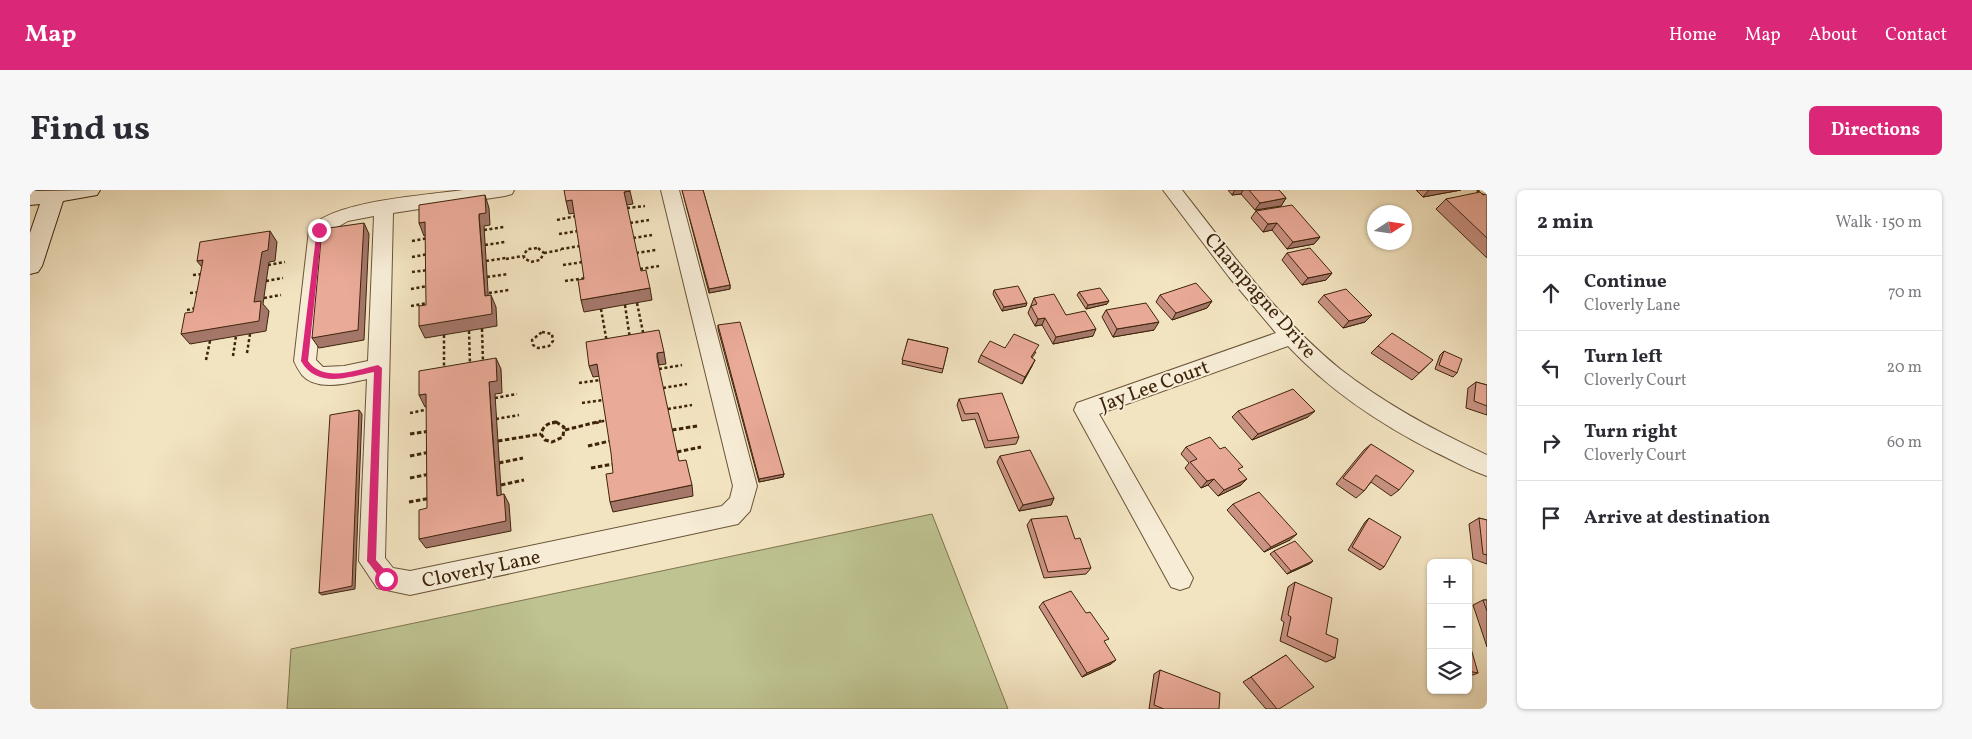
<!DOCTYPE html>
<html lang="en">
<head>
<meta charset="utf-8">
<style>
  body { margin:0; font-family:Vollkorn,serif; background:#f7f7f7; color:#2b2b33 }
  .controls { position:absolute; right:15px; bottom:15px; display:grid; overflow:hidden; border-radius:8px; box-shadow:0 1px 4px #0004 }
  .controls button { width:45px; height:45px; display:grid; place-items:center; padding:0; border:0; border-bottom:1px solid #e1e1e2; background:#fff; color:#2b2b33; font:25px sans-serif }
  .compass { position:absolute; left:1337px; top:15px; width:45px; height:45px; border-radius:50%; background:#fff; box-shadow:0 1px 4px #0004; rotate:78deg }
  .stop { position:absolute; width:15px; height:15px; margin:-11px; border:4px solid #db2777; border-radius:50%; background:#fff }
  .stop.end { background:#db2777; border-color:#fff; box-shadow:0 1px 5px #0008 }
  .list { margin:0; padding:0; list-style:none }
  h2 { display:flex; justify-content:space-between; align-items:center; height:65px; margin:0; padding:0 20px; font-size:21px }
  h2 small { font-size:16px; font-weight:400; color:#7c7c81 }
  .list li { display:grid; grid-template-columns:32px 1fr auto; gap:15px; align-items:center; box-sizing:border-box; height:75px; padding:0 20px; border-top:1px solid #e1e1e2 }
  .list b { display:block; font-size:19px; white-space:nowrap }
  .list p { margin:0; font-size:16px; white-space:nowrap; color:#7c7c81 }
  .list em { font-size:16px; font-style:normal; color:#7c7c81 }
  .icon { flex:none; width:28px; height:28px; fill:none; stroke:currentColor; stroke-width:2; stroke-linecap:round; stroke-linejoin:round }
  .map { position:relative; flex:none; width:1457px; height:519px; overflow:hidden; border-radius:8px }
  header { display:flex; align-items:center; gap:30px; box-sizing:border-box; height:70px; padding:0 25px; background:#db2777; color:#fff }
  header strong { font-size:24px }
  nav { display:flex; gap:28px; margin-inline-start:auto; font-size:18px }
  .intro { display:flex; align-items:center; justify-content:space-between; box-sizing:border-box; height:120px; padding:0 30px }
  h1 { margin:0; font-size:35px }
  .button { padding:12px 22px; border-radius:8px; background:#db2777; color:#fff; font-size:18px; font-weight:700 }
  main { display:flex; gap:30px; padding:0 30px }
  aside { flex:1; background:#fff; border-radius:8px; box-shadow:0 1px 4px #0004 }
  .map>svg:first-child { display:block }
  .green { fill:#bec391; stroke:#7e744e }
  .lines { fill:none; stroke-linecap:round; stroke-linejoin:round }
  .street-casing { stroke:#6b5438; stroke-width:2 }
  .secondary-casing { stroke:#3e240b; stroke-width:2 }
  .path-far1 { stroke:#3e240b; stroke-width:2.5; stroke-dasharray:3 2.5; stroke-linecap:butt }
  .path { stroke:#3e240b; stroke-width:3; stroke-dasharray:4.5 2.5; stroke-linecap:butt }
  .street { fill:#f7edd7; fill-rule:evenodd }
  .secondary { fill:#f7edd7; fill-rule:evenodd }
  .wall { fill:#c99283; stroke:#3e240b }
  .shaded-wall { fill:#a4776a; stroke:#3e240b }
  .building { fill:#eaaa98; stroke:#3e240b }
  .route { fill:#db2777 }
  .labels { text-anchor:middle; stroke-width:4; stroke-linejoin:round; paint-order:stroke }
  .street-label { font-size:20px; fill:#3e240b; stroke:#f7edd7 }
</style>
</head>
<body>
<header>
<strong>Map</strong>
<nav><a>Home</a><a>Map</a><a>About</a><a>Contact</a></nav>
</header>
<div class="intro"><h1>Find us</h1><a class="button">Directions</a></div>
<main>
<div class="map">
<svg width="1457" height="519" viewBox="0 0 1457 519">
  <rect width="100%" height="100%" fill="#f3e4c1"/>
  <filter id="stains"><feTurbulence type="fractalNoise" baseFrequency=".004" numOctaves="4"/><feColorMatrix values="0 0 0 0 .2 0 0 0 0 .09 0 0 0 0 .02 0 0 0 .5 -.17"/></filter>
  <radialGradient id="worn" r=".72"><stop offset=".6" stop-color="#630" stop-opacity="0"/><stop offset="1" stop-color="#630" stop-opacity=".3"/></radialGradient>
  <!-- green -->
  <polygon class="green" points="902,324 978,519 257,519 261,459"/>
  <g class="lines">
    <!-- street casing -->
    <g class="street-casing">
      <g id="street">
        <path d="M 433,0 L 484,0 L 482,4 L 475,6 L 363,23 L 355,368 L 363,378 L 380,381 L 692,316 L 700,308 L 703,296 L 631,0 L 649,0 L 727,296 L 720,321 L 708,334 L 380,405 L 347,398 L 329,371 L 337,189 C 319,193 287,202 272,185 C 269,181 266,176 264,171 L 279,40 C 297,11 398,5 433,0 ZM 344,26 L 338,171 L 314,176 L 293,177 L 286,170 L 299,42 L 318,31 Z"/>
        <path d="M 1133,0 L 1152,0 C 1201,62 1248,129 1310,179 C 1355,214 1405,241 1457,265 L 1457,286 C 1439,280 1422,270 1405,262 C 1350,234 1300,201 1258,156 L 1069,224 L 1163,388 L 1159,397 L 1150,400 L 1141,397 L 1044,220 L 1047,213 L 1246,143 L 1199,87 Z"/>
      </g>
    </g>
    <!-- secondary casing -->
    <g class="secondary-casing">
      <polygon id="secondary" points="70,0 67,5 33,11 12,76 8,82 0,84 0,43 10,14 0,15 0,1"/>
    </g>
    <!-- path-far1 -->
    <g class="path-far1">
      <polyline points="1447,0 1457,9"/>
      <polyline points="597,18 615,16"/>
      <polyline points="527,30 546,26"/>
      <polyline points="600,33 619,30"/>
      <polyline points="454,40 474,37"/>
      <polyline points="529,44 548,41"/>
      <polyline points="603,48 622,45"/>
      <polyline points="382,51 398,48"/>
      <polyline points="455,55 475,52"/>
      <polygon points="508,58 514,63 510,70 501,72 494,68 494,64 498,59"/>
      <polyline points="531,59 550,56"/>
      <polyline points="514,63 531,60"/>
      <polyline points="606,63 626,60"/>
      <polyline points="382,67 398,64"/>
      <polyline points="476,69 493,66"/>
      <polyline points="456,71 476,68"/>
      <polyline points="238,75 255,72"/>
      <polyline points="533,75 553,72"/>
      <polyline points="610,79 629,76"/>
      <polyline points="382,82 398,80"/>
      <polyline points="163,85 173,84"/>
      <polyline points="457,87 478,84"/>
      <polyline points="236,91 253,88"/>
      <polyline points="535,91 556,88"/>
      <polyline points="381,99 398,96"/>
      <polyline points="160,103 170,102"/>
      <polyline points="459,103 479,100"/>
      <polyline points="234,108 251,105"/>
      <polyline points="607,113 614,147"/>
      <polyline points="595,115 600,149"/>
      <polyline points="381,116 398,113"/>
      <polyline points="571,119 577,153"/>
      <polyline points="157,120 166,118"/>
      <polyline points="452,139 453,173"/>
      <polyline points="439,141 440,175"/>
      <polygon points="512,142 522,144 523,151 519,156 508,158 503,155 502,150"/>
      <polyline points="414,145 414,179"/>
      <polyline points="217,163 220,144"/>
      <polyline points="203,166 206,146"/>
      <polyline points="176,170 180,151"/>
      <polyline points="629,179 652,175"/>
      <polyline points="549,193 570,190"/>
      <polyline points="633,198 657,194"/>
      <polyline points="465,208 487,204"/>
      <polyline points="552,213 573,210"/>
      <polyline points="638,219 662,215"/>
      <polyline points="380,223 400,219"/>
      <polyline points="466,229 489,225"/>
      <polyline points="522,233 527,233"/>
      <polyline points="566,233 577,230"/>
    </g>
    <!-- path -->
    <g class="path">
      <path d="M 526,232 L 534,237 L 533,247 L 522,252 L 515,250 L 511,244 C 513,236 518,233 526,232 Z"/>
      <polyline points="535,240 571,231"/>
      <polyline points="642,240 667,236"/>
      <polyline points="380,244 400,241"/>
      <polyline points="468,251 511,244"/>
      <polyline points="558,256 580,251"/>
      <polyline points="647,262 671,257"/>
      <polyline points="380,266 400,262"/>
      <polyline points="469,273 493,268"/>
      <polyline points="561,278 584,274"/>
      <polyline points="380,288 400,284"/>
      <polyline points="471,295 494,290"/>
      <polyline points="379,312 401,308"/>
    </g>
    <!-- street -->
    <use href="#street" class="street"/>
    <!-- secondary -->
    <use href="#secondary" class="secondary"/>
  </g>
  <!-- wall -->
  <g class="wall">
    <polygon points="652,0 673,0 700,95 700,99 679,103"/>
    <polygon points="1198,0 1249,0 1256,8 1251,16 1225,20 1211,4 1202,5"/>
    <polygon points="1386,0 1431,0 1393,7"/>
    <polygon points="1457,4 1457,68 1406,19 1416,9"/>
    <polygon points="1226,21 1290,47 1284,54 1257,59 1242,40 1233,42 1221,28"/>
    <polygon points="1257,63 1302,83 1296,90 1272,95 1252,70"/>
    <polygon points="964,100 996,116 972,121 963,104"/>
    <polygon points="1049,102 1077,114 1056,119 1047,105"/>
    <polygon points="1130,105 1182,111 1177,118 1142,130 1126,112"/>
    <polygon points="1294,105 1335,132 1313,138 1288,112"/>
    <polygon points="1004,108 1036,125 1063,146 1023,154 1012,135 1005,136 998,123"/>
    <polygon points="1076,120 1124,140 1083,147 1072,127"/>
    <polygon points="688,135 754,284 753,287 729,292 688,139"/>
    <polygon points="878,149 918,158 912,183 872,174"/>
    <polygon points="1348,156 1403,170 1382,190 1341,163"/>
    <polygon points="975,158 1006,162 1002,168 1002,176 992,194 948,172 951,165"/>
    <polygon points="1414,161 1427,183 1423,187 1405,179 1410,165"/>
    <polygon points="1446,192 1457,195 1457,225 1436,218 1438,198"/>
    <polygon points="929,209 989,247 986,254 955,258 945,229 932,231 927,215"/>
    <polygon points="1208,221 1278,227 1222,250 1202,227"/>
    <polygon points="1341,254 1369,300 1361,306 1341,292 1334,301 1326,308 1306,294 1334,260"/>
    <polygon points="1156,257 1209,280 1211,295 1188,306 1178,295 1171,298 1155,278 1159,273 1151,264"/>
    <polygon points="970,266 1024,308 1021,315 989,321 967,272"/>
    <polygon points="1203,314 1260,350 1234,362 1197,320"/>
    <polygon points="1339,328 1354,377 1350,380 1318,360 1335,332"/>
    <polygon points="1449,328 1457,330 1457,374 1443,369 1439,334"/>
    <polygon points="1001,329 1061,378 1056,384 1014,388 997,335"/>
    <polygon points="1244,361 1283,371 1279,374 1257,384 1240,364"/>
    <polygon points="1265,392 1296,444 1305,468 1296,472 1250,451 1254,432 1251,430 1258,397"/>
    <polygon points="1453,410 1457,410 1457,457 1443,415"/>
    <polygon points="1013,412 1075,453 1081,474 1052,487 1009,417"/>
    <polygon points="1438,454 1448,483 1443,485 1438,484"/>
    <polygon points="1256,465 1249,519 1236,519 1213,492"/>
    <polygon points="1130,480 1189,519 1119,519 1124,484"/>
  </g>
  <!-- shaded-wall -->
  <g class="shaded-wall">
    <polygon points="1205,0 1213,0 1211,4 1202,5"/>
    <polygon points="1399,0 1431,0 1393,7"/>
    <polygon points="600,1 603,14 596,15 594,2"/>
    <polygon points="455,5 459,18 460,35 454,36 459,118 455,106 449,24"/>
    <polygon points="1256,8 1251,16 1225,20 1230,13"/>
    <polygon points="542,10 545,23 539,24 536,11"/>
    <polygon points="395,32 401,45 394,46 389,33"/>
    <polygon points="334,33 339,44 334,150 289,158 282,148"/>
    <polygon points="1247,33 1242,40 1233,42 1238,34"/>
    <polygon points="240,41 247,52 245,71 239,72 233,114 239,121 236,141 160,154 151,144 232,62"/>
    <polygon points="1290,47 1284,54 1257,59 1263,52"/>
    <polygon points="173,70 175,81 167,71"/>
    <polygon points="1302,83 1296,90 1272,95 1278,88"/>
    <polygon points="700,95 700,99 679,103 679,99"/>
    <polygon points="620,98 622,110 554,122 551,110"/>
    <polygon points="461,105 466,117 467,136 395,148 389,136"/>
    <polygon points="1079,111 1077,114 1056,119 1058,115"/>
    <polygon points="1182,111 1177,118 1142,130 1146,123"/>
    <polygon points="997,113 996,116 972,121 974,117"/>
    <polygon points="1342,125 1335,132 1313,138 1319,131"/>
    <polygon points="1015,128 1012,135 1005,136 1008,129"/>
    <polygon points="1129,132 1124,140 1083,147 1087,139"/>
    <polygon points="1066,139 1063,146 1023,154 1026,147"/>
    <polygon points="634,162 636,174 629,175 627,163"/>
    <polygon points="466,168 471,179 472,203 465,204 472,316 467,306 459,192"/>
    <polygon points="1005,170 1002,176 992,194 995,187"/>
    <polygon points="567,174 570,186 563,187 559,176"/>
    <polygon points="396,204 403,215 395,217 389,205"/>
    <polygon points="329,220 332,224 325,399 292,405 289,403"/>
    <polygon points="1285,221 1278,227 1222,250 1228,244"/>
    <polygon points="754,284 753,287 729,292 729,289"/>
    <polygon points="1184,289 1178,295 1171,298 1177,291"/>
    <polygon points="1217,289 1211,295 1188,306 1194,300"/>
    <polygon points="662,295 663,306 583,322 580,312"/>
    <polygon points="474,304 479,314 481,341 396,358 389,349"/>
    <polygon points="1024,308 1021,315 989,321 993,315"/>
    <polygon points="1267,344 1260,350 1234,362 1241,357"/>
    <polygon points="1283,371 1279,374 1257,384 1261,381"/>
    <polygon points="1086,470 1081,474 1052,487 1057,483"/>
  </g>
  <!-- building -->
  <g class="building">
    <polygon points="534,0 600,0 600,1 594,2 598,20 611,81 616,80 620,98 551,110 548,90 554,89 552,75 542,10 536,11"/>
    <polygon points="652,0 673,0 700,95 679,99"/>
    <polygon points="1219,0 1249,0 1256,8 1230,13"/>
    <polygon points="1450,2 1453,5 1457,4 1457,48 1416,9"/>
    <polygon points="455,5 456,23 449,24 449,28 455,106 461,105 462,124 389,136 389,116 396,115 395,32 389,33 389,15"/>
    <polygon points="1262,15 1290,47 1263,52 1247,33 1238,34 1226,21"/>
    <polygon points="334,33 328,140 282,148 292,39"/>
    <polygon points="240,41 238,60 232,62 224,112 231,111 229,131 151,144 155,123 163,122 173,70 167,71 170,52"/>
    <polygon points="1280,58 1302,83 1278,88 1257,63"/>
    <polygon points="1166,93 1182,111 1146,123 1130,105"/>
    <polygon points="988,96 997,113 974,117 964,100"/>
    <polygon points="1070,98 1079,111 1058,115 1049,102"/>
    <polygon points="1316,99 1342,125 1319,131 1294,105"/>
    <polygon points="1024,104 1036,125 1055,121 1066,139 1026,147 1015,128 1008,129 1001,116 1007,114 1004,108"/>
    <polygon points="1116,113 1129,132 1087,139 1076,120"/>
    <polygon points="710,132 754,284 729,289 688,135"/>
    <polygon points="629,140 634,162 627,163 627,168 649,271 656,270 662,295 580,312 576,284 583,283 581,263 567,174 559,176 556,152"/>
    <polygon points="1362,143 1403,170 1389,183 1348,156"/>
    <polygon points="984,144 1009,155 1001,167 1005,170 995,187 951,165 960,151 975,158"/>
    <polygon points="878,149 918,158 913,179 872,170"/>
    <polygon points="1414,161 1432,169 1427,183 1409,175"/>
    <polygon points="466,168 467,191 459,192 462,240 467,306 474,304 476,331 389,349 389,320 397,318 396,204 389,205 389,181"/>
    <polygon points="1446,192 1457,195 1457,216 1444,211"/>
    <polygon points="1263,199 1285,221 1228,244 1208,221"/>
    <polygon points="972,203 989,247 958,251 948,223 935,224 929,209"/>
    <polygon points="329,220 322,396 289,403 300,225"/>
    <polygon points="1180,247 1190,259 1195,257 1213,277 1208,279 1217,289 1194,300 1184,289 1177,291 1160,272 1167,269 1156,257"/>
    <polygon points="1341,254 1384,281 1369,300 1346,285 1334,301 1313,288"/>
    <polygon points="1000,260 1024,308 993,315 970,266"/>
    <polygon points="1229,302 1267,344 1241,357 1203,314"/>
    <polygon points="1037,326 1045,349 1050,348 1061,378 1018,382 1001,329"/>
    <polygon points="1339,328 1371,347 1354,377 1322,357"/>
    <polygon points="1449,328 1457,330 1457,365 1453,364"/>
    <polygon points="1265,351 1283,371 1261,381 1244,361"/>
    <polygon points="1265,392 1302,408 1296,444 1308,449 1305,468 1257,446 1261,427 1258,425"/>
    <polygon points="1041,401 1056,423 1060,422 1079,449 1074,451 1086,470 1057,483 1013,412"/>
    <polygon points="1453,410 1457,410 1457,421"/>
    <polygon points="1438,454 1440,455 1448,483 1438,481"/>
    <polygon points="1256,465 1284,497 1249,519 1247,519 1221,487"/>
    <polygon points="1130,480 1190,503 1189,519 1134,519 1124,515"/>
  </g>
  <!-- route -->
  <path class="route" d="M 287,38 L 292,40 L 278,171 C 294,193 326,180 348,175 L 352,178 L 346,370 L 360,386 L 360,392 L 356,393 L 353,392 L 337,371 L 344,182 C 318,187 287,199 271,171 Z"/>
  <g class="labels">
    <!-- street labels -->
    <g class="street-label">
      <text transform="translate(1231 105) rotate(49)" y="7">Champagne Drive</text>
      <text transform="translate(1124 195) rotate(-20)" y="7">Jay Lee Court</text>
      <text transform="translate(451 378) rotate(-12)" y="7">Cloverly Lane</text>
    </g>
  </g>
  <rect width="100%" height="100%" filter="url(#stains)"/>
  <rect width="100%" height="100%" fill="url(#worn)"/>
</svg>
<div class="controls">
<button>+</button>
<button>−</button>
<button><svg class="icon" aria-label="layers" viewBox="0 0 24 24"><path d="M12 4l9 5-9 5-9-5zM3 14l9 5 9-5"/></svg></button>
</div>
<svg class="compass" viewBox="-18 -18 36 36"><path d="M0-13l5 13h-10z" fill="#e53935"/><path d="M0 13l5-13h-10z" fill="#7c7c81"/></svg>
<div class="stop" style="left:356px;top:389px"></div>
<div class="stop end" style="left:289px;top:40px"></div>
</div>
<aside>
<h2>2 min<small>Walk · 150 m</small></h2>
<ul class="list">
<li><svg class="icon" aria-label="ahead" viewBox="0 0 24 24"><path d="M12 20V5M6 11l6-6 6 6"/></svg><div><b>Continue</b><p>Cloverly Lane</p></div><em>70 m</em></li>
<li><svg class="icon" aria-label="left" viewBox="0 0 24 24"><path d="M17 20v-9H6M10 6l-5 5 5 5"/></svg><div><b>Turn left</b><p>Cloverly Court</p></div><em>20 m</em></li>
<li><svg class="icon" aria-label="right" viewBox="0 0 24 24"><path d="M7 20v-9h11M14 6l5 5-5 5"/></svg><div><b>Turn right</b><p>Cloverly Court</p></div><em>60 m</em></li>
<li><svg class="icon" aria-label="arrive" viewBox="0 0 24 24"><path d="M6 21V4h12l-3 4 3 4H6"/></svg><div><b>Arrive at destination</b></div></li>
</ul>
</aside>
</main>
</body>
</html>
